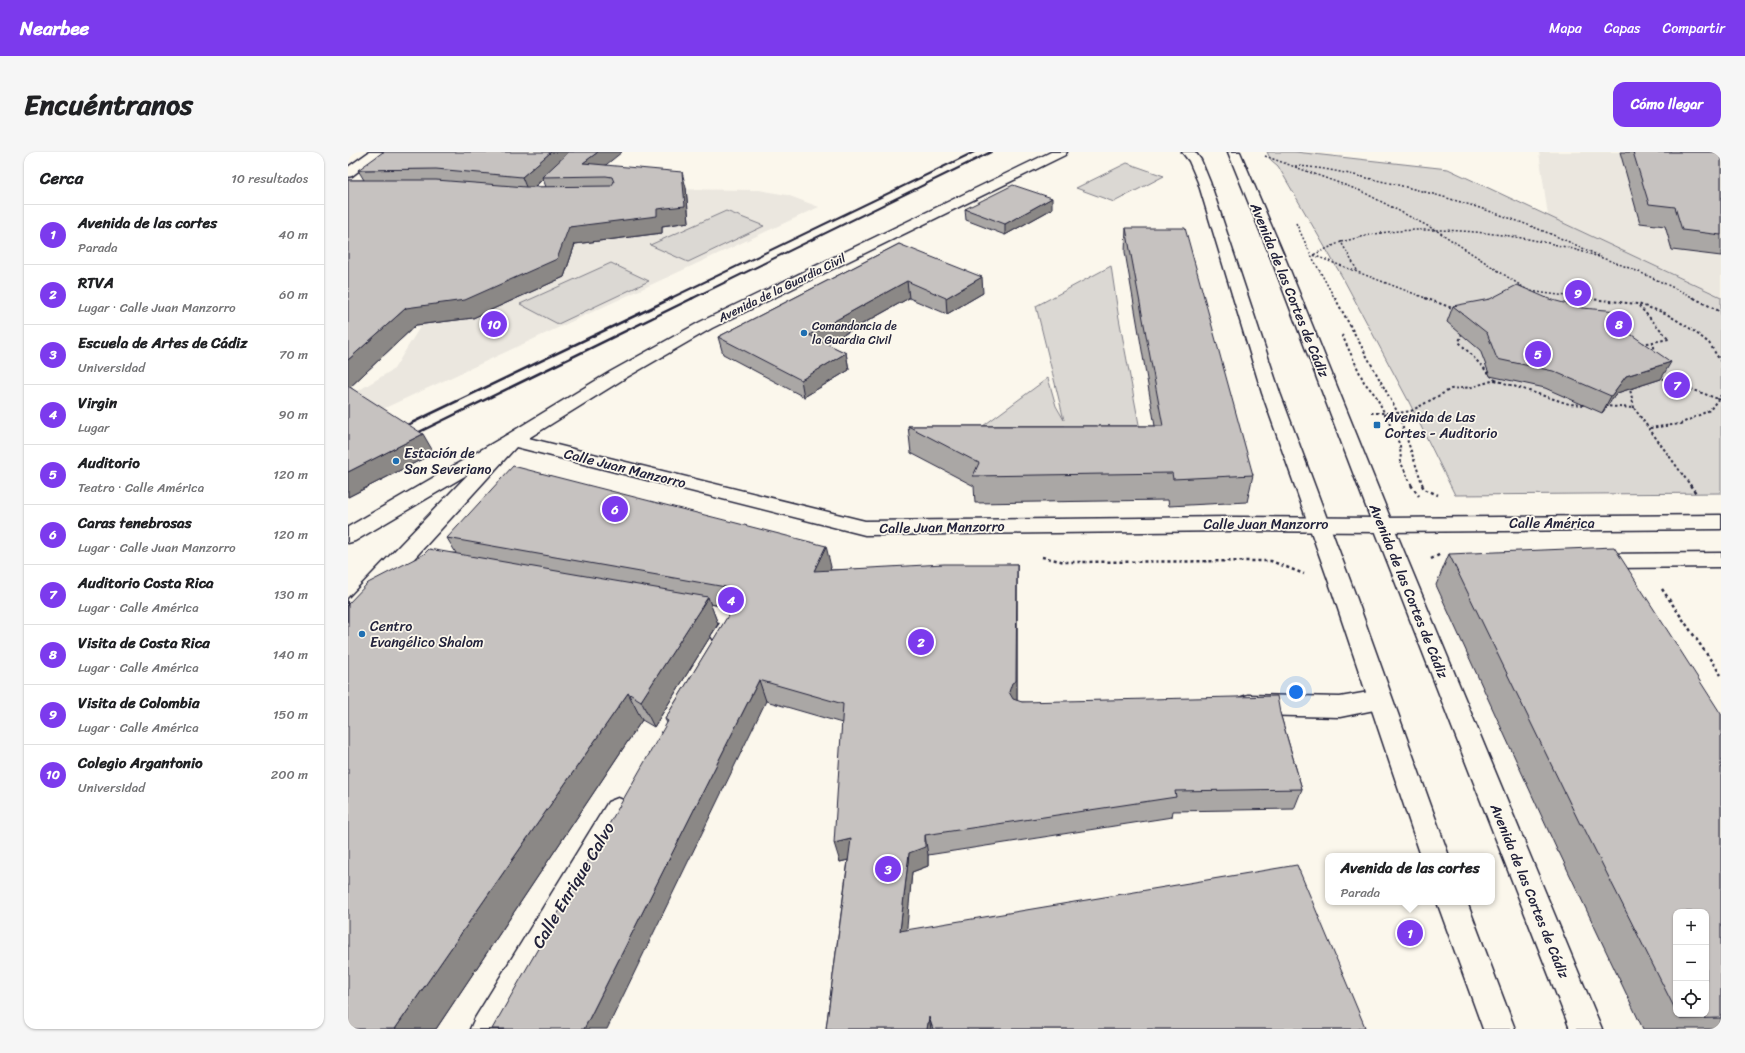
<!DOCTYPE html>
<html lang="es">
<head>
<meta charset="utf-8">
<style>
  body { margin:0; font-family:Sriracha,sans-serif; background:#f6f6f6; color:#202124 }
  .controls { position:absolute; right:12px; bottom:12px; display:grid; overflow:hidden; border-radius:8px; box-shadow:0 1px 3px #0004 }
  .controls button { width:36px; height:36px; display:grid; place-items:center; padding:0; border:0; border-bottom:1px solid #e0e0e0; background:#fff; color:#202124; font:20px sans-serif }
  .you { position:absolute; left:948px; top:540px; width:14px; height:14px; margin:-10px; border:3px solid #fff; border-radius:50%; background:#1a73e8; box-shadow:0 0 0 6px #1a73e833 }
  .badge { display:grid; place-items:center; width:26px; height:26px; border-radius:50%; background:#7c3aed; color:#fff; font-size:13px; font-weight:700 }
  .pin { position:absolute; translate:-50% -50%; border:2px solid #fff; box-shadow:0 1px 4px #0006 }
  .popup { position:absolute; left:977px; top:701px; width:170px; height:52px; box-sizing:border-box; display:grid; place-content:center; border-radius:8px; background:#fff; filter:drop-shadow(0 1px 3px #0005); font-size:13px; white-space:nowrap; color:#757577 }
  .popup b { font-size:15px; color:#202124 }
  .popup::after { content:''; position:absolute; left:50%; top:100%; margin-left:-8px; border:8px solid transparent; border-top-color:#fff }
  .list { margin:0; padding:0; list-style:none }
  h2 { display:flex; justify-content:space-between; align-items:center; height:52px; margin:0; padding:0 16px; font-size:17px }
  h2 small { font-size:13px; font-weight:400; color:#757577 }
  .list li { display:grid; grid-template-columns:26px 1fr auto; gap:12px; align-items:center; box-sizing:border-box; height:60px; padding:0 16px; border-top:1px solid #e0e0e0 }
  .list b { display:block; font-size:15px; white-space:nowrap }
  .list p { margin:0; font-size:13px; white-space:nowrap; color:#757577 }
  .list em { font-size:13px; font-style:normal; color:#757577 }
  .icon { flex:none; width:22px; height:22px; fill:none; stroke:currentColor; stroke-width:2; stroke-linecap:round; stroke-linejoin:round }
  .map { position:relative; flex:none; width:1373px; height:877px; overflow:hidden; border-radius:12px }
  header { display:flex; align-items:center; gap:24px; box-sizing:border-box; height:56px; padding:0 20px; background:#7c3aed; color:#fff }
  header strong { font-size:19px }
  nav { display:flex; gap:22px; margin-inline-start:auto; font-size:14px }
  .intro { display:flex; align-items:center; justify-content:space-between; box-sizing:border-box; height:96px; padding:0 24px }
  h1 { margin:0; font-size:28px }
  .button { padding:10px 18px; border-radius:12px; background:#7c3aed; color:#fff; font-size:14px; font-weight:700 }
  main { display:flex; gap:24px; padding:0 24px }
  aside { flex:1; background:#fff; border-radius:12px; box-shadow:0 1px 3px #0004 }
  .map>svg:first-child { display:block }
  .built { fill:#ebe7df }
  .green { fill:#dbd8d3; stroke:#7e7d87 }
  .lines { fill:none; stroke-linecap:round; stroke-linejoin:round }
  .street-casing { stroke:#22223b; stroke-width:3 }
  .secondary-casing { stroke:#22223b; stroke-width:3 }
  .path-far2 { stroke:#22223b; stroke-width:1.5; stroke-dasharray:2 2; stroke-linecap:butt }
  .path-far1 { stroke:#22223b; stroke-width:2; stroke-dasharray:2.5 2.5; stroke-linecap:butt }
  .path { stroke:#22223b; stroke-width:2.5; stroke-dasharray:3 3; stroke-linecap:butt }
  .street { fill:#fbf7ec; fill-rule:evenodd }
  .secondary { fill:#fbf7ec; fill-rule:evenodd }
  .rail-far1 { stroke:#22223b; stroke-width:2 }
  .rail { stroke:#22223b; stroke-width:2.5 }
  .wall { fill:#aaa7a5; stroke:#22223b; fill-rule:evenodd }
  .shaded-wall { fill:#8b8886; stroke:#22223b }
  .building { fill:#c6c2c0; stroke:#22223b }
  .poi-dot { fill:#1f6fb2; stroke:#fbf7ec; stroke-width:1.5 }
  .labels { text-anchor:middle; stroke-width:3.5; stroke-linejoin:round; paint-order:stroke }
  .far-street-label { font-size:12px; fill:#22223b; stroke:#fbf7ec }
  .far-poi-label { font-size:12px; fill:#22223b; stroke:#fbf7ec; text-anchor:start }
  .street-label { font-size:14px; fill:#22223b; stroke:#fbf7ec }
  .poi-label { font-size:14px; fill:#22223b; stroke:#fbf7ec; text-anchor:start }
  .near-street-label { font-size:17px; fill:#22223b; stroke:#fbf7ec }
</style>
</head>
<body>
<header>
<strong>Nearbee</strong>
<nav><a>Mapa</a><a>Capas</a><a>Compartir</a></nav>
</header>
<div class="intro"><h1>Encuéntranos</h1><a class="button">Cómo llegar</a></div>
<main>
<aside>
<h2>Cerca<small>10 resultados</small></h2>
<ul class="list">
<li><span class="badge">1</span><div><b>Avenida de las cortes</b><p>Parada</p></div><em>40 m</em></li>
<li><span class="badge">2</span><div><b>RTVA</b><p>Lugar · Calle Juan Manzorro</p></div><em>60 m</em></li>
<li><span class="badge">3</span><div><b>Escuela de Artes de Cádiz</b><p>Universidad</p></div><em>70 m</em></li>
<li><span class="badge">4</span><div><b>Virgin</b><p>Lugar</p></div><em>90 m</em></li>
<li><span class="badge">5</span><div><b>Auditorio</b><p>Teatro · Calle América</p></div><em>120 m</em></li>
<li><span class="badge">6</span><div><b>Caras tenebrosas</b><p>Lugar · Calle Juan Manzorro</p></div><em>120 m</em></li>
<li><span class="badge">7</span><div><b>Auditorio Costa Rica</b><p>Lugar · Calle América</p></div><em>130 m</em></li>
<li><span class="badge">8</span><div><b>Visita de Costa Rica</b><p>Lugar · Calle América</p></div><em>140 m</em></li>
<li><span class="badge">9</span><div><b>Visita de Colombia</b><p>Lugar · Calle América</p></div><em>150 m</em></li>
<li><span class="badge">10</span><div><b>Colegio Argantonio</b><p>Universidad</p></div><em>200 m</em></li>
</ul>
</aside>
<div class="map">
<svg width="1373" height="877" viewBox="0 0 1373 877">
  <rect width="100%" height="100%" fill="#fbf7ec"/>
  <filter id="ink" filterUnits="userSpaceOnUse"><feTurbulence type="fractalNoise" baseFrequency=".025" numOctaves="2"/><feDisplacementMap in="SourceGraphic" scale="8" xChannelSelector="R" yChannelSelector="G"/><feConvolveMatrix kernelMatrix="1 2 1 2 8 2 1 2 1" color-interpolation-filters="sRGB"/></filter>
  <g filter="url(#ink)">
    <!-- built -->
    <g class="built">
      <polygon points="1191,0 1373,0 1373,145 1200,64"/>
      <polygon points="297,37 411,38 439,43 471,55 0,273 0,245 46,217 101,128"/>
    </g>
    <!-- green -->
    <g class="green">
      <polygon points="919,0 947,0 1100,17 1373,145 1373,341 1107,343 1060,248 996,128 930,14 923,8"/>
      <polygon points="779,11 816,24 766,50 728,36"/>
      <polygon points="378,59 416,74 340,110 302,93"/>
      <polygon points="263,111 301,129 210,172 172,152"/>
      <polygon points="763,114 770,161 793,283 720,286 717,274 635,274 700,226 708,254 716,268 688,154"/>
    </g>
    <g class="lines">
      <!-- street casing -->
      <g class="street-casing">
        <g id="street">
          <polygon points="164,282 517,369 883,365 1035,366 1373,363 1373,377 1035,380 883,379 517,383 168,295 61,412 8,467 0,469 0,447 157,284"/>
          <polygon points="1373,401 1373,415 1261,416 1260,419 1252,422 1244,419 1239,409 1242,404 1250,402"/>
          <polygon points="336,448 387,457 395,459 398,465 383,490 375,493 367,490 363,484 372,471 328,462 325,456 328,450"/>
          <polygon points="1032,538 1041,541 1044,548 1041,555 992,565 900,563 891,560 888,553 891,546 900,543 992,545"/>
          <polygon points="270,646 280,650 284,658 280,666 156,877 122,877 127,866 260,650"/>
        </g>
      </g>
      <!-- secondary casing -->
      <g class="secondary-casing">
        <g id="secondary">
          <polygon points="21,0 35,0 4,24 0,25 0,15"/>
          <polygon points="703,0 719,0 717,3 364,176 274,228 171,292 7,389 0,391 0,375 157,284 262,220 352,170"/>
          <polygon points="834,0 847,0 853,8 862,30 932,241 1006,439 1101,704 1073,704 984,439 914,241 850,30 841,9"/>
          <polygon points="880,0 892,0 935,101 1045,373 1254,877 1222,877 1025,373 921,101"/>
          <polygon points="1089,750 1119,750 1167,877 1135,877"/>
        </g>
      </g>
      <!-- path-far2 -->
      <g class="path-far2">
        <polyline points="917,4 1013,39 1091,80 1181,139 1240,147"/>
        <path d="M 947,14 C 975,15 1001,22 1028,28 C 1105,45 1183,70 1253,105"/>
        <polyline points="948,71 963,103 987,147"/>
        <path d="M 993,90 C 1009,86 1024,82 1040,80 C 1100,73 1188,84 1245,103 C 1280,114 1315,130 1348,147"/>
        <polyline points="1009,118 993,90 965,103 1080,147"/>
      </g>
      <!-- path-far1 -->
      <g class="path-far1">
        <polyline points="987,146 1050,261 1075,334"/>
        <polyline points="1077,146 1107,157"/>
        <polyline points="1232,146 1290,152 1317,161 1343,177 1361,191 1373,210"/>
        <polyline points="1346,146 1373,160"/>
        <polyline points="1291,154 1321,187 1305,190 1307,200"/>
        <polyline points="994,183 1016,230 1028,244 1052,293 1053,311 1064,334"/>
        <polyline points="1294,192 1305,190"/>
        <polyline points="1310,227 1313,226 1373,248"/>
        <polyline points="1147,228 1221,252 1237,253"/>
        <polyline points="1256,254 1286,256 1343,334"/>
        <polyline points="1286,256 1282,237 1287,235"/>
        <polyline points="1023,261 1050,261 1063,259 1103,237 1124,235 1147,228 1111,190 1114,181"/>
        <polyline points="1302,276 1332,272 1362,258 1373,243"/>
      </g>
      <!-- path -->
      <g class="path">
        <polyline points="1063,333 1071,344"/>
        <polyline points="1074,333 1076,337 1090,343"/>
        <polyline points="1342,333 1348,341"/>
        <polyline points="694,405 717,410 923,409 956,422"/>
        <polyline points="1083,407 1093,402"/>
        <polyline points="1314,437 1373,523"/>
      </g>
      <!-- street -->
      <use href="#street" class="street"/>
      <!-- secondary -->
      <use href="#secondary" class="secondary"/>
      <!-- rail-far1 -->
      <g class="rail-far1">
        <polyline points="321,147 626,0"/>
        <polyline points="343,147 643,0"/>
      </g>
      <!-- rail -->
      <g class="rail">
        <polyline points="51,277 324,146"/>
        <polyline points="61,285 345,146"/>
      </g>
    </g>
    <!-- wall -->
    <g class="wall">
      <polygon points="1272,0 1373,0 1373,104 1324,98 1317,74 1292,71"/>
      <path d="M 257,13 L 338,36 L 341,70 L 314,74 L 314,81 L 227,92 L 216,125 L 125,166 L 68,173 L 2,235 L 86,301 L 0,345 L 0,28 L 16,28 L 10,18 ZM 195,27 L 198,35 L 186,35 L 189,33 Z"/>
      <polygon points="617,57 704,57 657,83 618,68"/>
      <polygon points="778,76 905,323 899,350 821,354 820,348 627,351 626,334 563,301 560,274 807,274 777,100"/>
      <polygon points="551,92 635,141 599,162 561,146 479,192 498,201 501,218 456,245 375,202 370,185"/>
      <polygon points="1105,154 1281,181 1313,227 1269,241 1254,261 1197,236 1142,224 1132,198 1099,170"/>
      <polygon points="99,386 483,415 482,418 669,412 669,549 674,550 932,561 954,637 946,657 825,659 824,665 580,703 580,714 564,720 558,778 1017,875 1016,877 478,877 500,708 492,710 494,571 418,549 319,571 317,567 385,456 362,452 370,472 306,575 294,568 88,877 0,877 76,402 108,401"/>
      <path d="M 1101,402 L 1373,562 L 1373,877 L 1295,877 L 1211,700 L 1210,700 L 1088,433 ZM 1328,760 L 1358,862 L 1328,862 Z"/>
    </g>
    <!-- shaded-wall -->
    <g class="shaded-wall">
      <polygon points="203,0 226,0 194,25 195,27 180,40 174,25"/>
      <polygon points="250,0 274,0 244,24 235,11"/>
      <polygon points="334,20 338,36 341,70 314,74 314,81 227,92 216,125 125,166 68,173 0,237 0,208 58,156 221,75 309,57"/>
      <polygon points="704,46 704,57 657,83 657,72"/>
      <polygon points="634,125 635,141 599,162 598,146"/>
      <polygon points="559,129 561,146 464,200 461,183"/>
      <polygon points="498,201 501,218 456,245 453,228"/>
      <polygon points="1323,210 1313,227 1269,241 1254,261 1263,244 1278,224"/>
      <polygon points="75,282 86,301 0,345 0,320"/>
      <polygon points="478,394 483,415 471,440 466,419"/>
      <polygon points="669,412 669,551 665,552 661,540"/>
      <polygon points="360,445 370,472 306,575 293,549"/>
      <polygon points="411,528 418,549 259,877 236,877"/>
      <polygon points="280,541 294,568 88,877 47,877"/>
      <polygon points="577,683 580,703 580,714 564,720 557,797 552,779 561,701"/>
      <polygon points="503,687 509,706 492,710 486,691"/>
      <polygon points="581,865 583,877 579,877"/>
    </g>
    <!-- building -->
    <g class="building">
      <polygon points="35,0 203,0 174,25 88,17 10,18"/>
      <polygon points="221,0 250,0 235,11 334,20 337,54 309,57 309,64 221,75 209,107 117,148 58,156 0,208 0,28 88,28 178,35 263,34 266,30 264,25 258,24 194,25"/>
      <polygon points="1285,0 1373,0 1373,83 1334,78 1327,55 1301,52"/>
      <polygon points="665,33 704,46 657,72 617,57"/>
      <polygon points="778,76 837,76 905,323 825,327 824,321 625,324 631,311 560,274 815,274"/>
      <polygon points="551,92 634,125 598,146 559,129 461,183 498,201 453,228 370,185"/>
      <polygon points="1169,133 1201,147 1234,156 1270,159 1281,181 1323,210 1278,224 1263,244 1205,219 1149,207 1139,181 1105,154 1142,147"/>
      <polygon points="0,234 75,282 0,320"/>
      <polygon points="165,314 478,394 466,419 596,412 669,412 668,529 664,531 661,540 665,547 674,550 929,544 932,561 954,637 827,639 828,645 577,683 577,695 561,701 552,779 949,713 1017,875 1009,877 585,877 581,865 579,877 478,877 503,687 486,691 495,552 411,528 236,877 144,877 320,569 317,567 392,444 389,437 99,386"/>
      <polygon points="1266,395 1373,562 1373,866 1332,867 1329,862 1358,862 1358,760 1328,760 1328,859 1234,672 1232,672 1101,402"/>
      <polygon points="81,397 360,445 293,549 280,541 47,877 0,877 0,452 20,431 76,402"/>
    </g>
  </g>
  <!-- markers -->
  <g class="poi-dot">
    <circle cx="456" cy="181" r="4"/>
    <rect x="1025" y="269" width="8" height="8" rx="2"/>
    <circle cx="48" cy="309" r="4"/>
    <circle cx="14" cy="482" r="4"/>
  </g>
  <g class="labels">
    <!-- far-street labels -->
    <g class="far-street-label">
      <text transform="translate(434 136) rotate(-26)" y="4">Avenida de la Guardia Civil</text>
    </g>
    <!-- far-poi labels -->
    <g class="far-poi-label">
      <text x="464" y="178">Comandancia de<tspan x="464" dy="14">la Guardia Civil</tspan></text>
    </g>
    <!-- street labels -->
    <g class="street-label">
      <text transform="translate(942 138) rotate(68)" y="5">Avenida de las Cortes de Cádiz</text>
      <text transform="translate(277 316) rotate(14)" y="5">Calle Juan Manzorro</text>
      <text x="1204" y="376">Calle América</text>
      <text x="918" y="377">Calle Juan Manzorro</text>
      <text transform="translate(594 375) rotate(-1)" y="5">Calle Juan Manzorro</text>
      <text transform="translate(1061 439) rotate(68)" y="5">Avenida de las Cortes de Cádiz</text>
      <text transform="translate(1182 739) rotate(68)" y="5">Avenida de las Cortes de Cádiz</text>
    </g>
    <!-- poi labels -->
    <g class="poi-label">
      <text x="1037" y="270">Avenida de Las<tspan x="1037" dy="16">Cortes - Auditorio</tspan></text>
      <text x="56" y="306">Estación de<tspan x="56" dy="16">San Severiano</tspan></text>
      <text x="22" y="479">Centro<tspan x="22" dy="16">Evangélico Shalom</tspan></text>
    </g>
    <!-- near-street labels -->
    <g class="near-street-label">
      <text transform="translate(225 733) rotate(-59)" y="6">Calle Enrique Calvo</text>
    </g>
  </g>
</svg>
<div class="controls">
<button>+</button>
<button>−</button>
<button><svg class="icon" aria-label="locate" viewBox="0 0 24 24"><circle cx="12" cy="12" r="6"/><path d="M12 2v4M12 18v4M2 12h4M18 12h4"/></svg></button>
</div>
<div class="you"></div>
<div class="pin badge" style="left:1062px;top:781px">1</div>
<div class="popup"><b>Avenida de las cortes</b>Parada</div>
<div class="pin badge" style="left:573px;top:490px">2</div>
<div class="pin badge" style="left:540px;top:717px">3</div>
<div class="pin badge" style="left:383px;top:448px">4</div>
<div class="pin badge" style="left:1190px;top:202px">5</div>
<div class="pin badge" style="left:267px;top:357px">6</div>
<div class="pin badge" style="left:1329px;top:233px">7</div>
<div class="pin badge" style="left:1271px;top:172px">8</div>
<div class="pin badge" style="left:1230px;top:141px">9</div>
<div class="pin badge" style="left:146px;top:172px">10</div>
</div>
</main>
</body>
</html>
